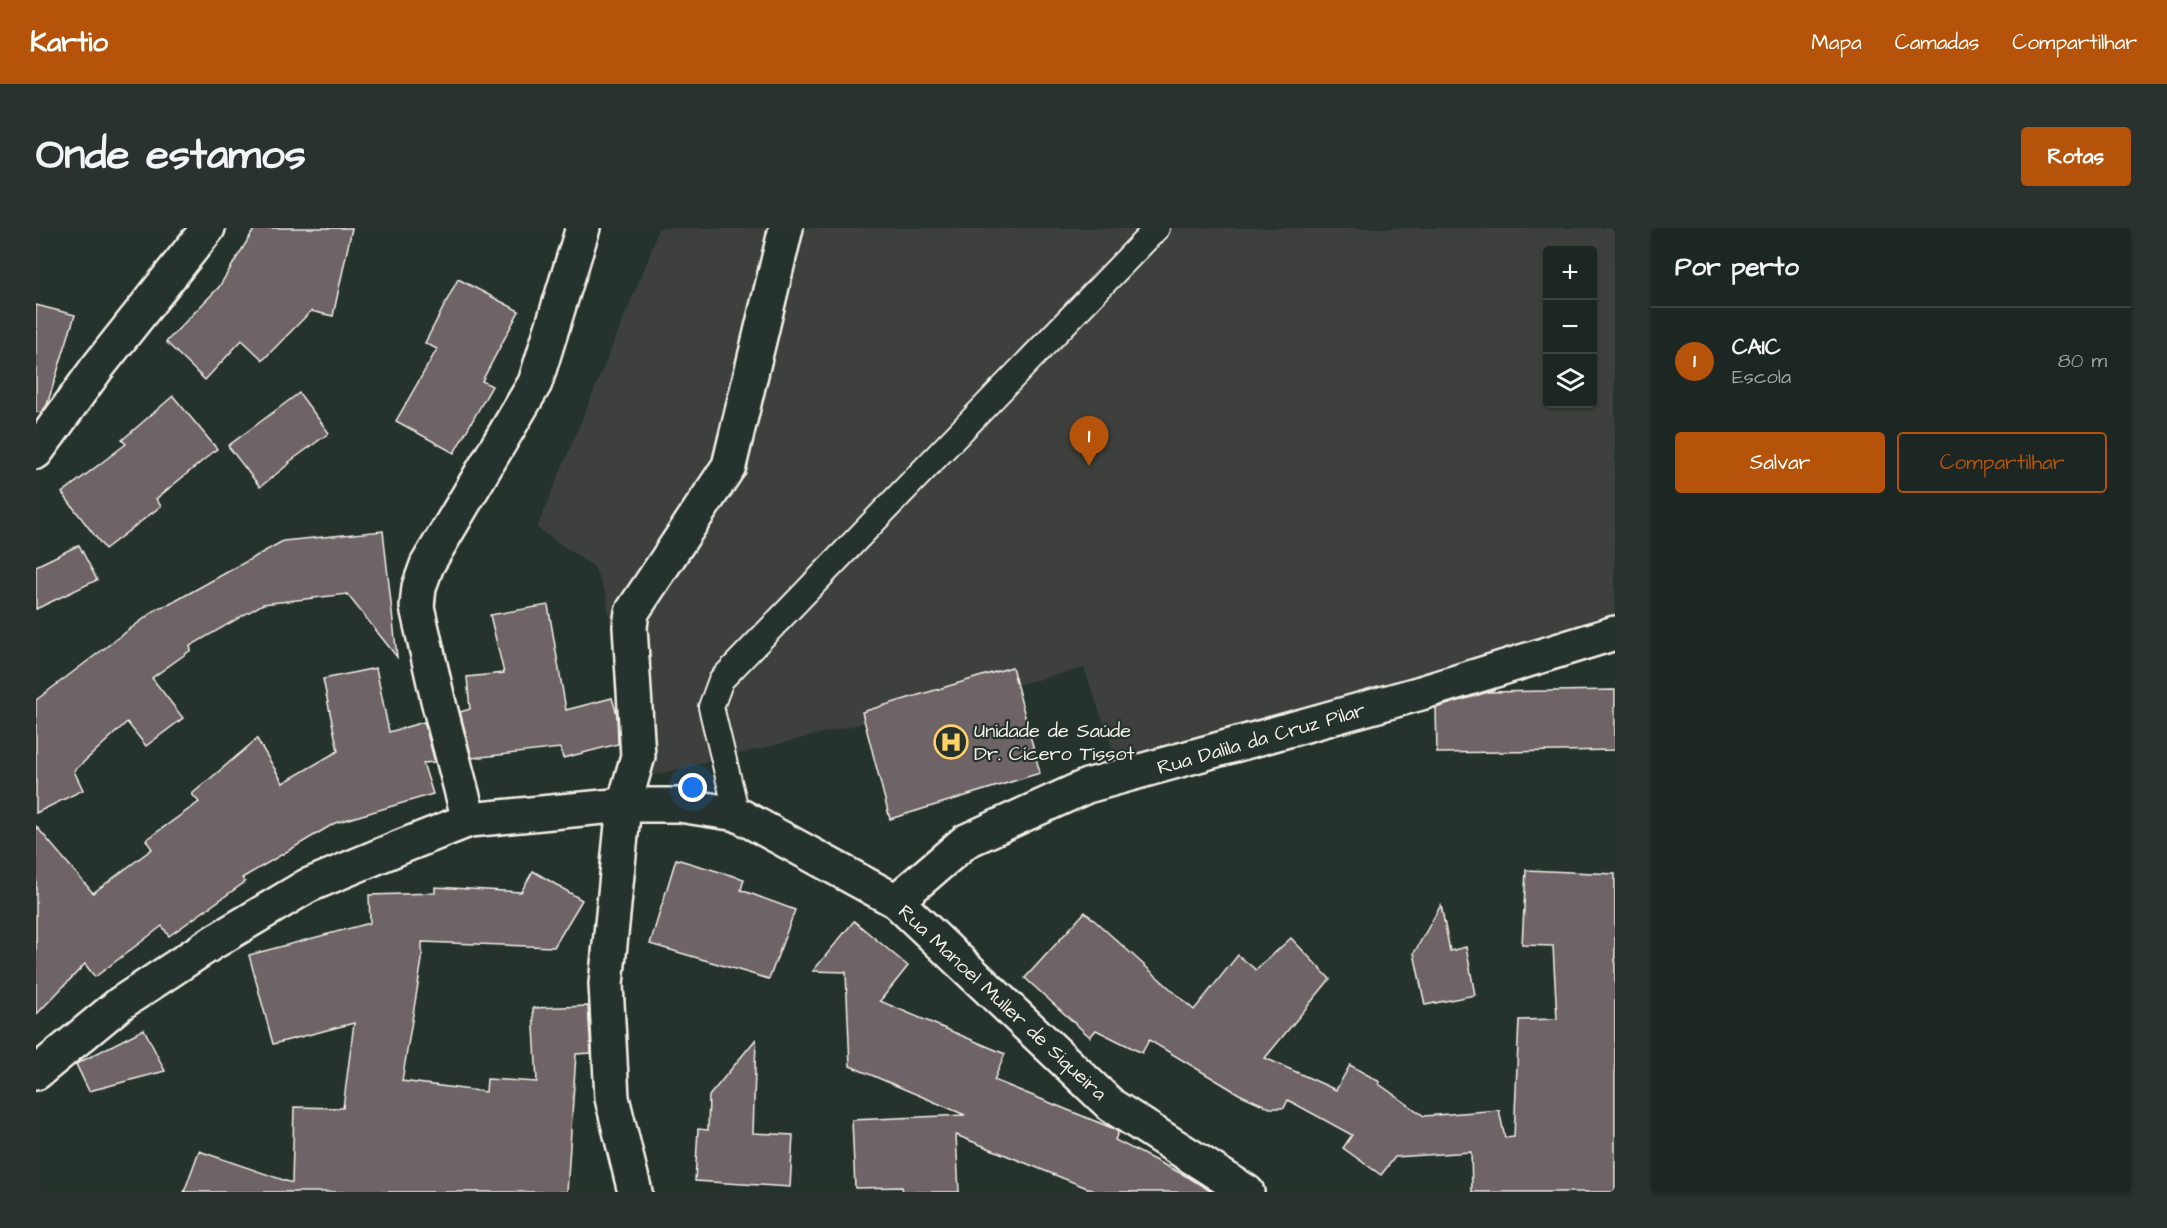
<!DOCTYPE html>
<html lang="pt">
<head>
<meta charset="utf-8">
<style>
  body { margin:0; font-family:"Architects Daughter",sans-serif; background:#29322f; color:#f1f3f6 }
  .controls { position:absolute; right:18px; top:18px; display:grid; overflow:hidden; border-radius:6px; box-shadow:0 2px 4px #0004 }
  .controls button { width:54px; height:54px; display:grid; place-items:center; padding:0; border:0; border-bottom:2px solid #3a4340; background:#1c2622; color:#f1f3f6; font:30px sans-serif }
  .you { position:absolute; left:657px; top:560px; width:21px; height:21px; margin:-15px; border:4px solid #fff; border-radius:50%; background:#1a73e8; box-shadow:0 0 0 9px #1a73e833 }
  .badge { display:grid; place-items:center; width:39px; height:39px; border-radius:50%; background:#b45309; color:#fff; font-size:20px; font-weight:700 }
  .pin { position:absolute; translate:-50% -50px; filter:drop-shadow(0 2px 3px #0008) }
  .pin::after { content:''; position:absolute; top:32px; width:21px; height:18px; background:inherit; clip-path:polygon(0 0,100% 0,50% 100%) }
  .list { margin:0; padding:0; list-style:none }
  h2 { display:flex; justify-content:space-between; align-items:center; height:78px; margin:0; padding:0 24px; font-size:26px }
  h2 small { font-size:20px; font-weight:400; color:#a0a5a5 }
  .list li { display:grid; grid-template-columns:39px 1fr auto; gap:18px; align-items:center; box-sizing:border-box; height:108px; padding:0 24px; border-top:2px solid #3a4340 }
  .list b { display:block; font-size:22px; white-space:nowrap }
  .list p { margin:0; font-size:20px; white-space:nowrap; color:#a0a5a5 }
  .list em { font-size:20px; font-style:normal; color:#a0a5a5 }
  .actions { display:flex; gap:12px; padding:18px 24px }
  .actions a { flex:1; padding:14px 0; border:2px solid #b45309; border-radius:6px; text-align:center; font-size:21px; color:#b45309 }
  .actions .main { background:#b45309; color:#fff }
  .icon { flex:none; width:33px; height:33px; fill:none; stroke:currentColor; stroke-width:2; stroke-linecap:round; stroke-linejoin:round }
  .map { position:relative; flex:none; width:1579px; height:964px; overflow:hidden; border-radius:6px }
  header { display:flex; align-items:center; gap:36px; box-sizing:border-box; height:84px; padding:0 30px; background:#b45309; color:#fff }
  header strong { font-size:28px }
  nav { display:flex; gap:33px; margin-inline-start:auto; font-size:21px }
  .intro { display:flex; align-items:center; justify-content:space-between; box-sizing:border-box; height:144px; padding:0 36px }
  h1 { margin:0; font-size:42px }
  .button { padding:15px 27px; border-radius:6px; background:#b45309; color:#fff; font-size:21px; font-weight:700 }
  main { display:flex; gap:36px; padding:0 36px }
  aside { flex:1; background:#1c2622; border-radius:6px; box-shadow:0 2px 4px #0004 }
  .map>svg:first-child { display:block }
  .built { fill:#3c413e; fill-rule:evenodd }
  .building { fill:#6e6366; stroke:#f4f1e8; stroke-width:1.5 }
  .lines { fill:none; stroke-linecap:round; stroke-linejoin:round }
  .lane-casing { stroke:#f4f1e8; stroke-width:28 }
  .street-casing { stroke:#f4f1e8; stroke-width:38 }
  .secondary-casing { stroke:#f4f1e8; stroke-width:38 }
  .lane { stroke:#26332d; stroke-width:24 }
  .street { stroke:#26332d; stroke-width:33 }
  .secondary { stroke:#26332d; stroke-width:33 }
  .labels { text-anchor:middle; stroke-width:4.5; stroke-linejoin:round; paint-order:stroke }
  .poi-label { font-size:20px; fill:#f4f1e8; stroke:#26332d; text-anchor:start }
  .street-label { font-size:20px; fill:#f4f1e8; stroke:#26332d }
</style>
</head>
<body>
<header>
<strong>Kartio</strong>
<nav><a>Mapa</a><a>Camadas</a><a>Compartilhar</a></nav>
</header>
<div class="intro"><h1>Onde estamos</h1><a class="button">Rotas</a></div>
<main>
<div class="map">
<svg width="1579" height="964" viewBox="0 0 1579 964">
  <rect width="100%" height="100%" fill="#26332d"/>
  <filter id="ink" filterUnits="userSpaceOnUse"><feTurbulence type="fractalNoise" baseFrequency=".0167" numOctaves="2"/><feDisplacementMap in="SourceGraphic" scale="12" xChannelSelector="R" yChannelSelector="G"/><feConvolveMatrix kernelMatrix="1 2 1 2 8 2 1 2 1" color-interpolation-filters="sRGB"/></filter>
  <g filter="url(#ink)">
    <!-- built -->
    <path class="built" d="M 622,0 L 1579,0 L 1579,400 L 1091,561 L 1048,440 L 598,552 L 570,367 L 558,339 L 501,300 L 614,27 ZM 1512,22 L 1556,22 L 1556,176 L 1512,176 Z"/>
    <!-- building -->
    <g class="building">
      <polygon points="219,0 316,0 297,88 275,83 227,132 206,112 169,152 130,114 183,59"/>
      <polygon points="422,51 483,83 446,153 456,158 418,225 360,193 401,121 389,115"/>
      <polygon points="0,77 39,87 11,177 5,185 0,184"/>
      <polygon points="263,165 293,205 253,234 254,235 224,259 192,218"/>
      <polygon points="137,168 181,221 120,271 125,278 69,321 26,265 90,216 86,212"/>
      <polygon points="347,303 361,429 311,366 227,376 154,418 155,422 116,450 147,490 110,518 91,494 38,543 47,562 0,585 0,472 122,380 134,376 247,313"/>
      <polygon points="43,317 61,352 0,381 0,338"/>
      <polygon points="512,377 530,482 576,470 581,487 582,516 527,530 524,520 436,530 424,484 434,481 431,449 468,445 454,387"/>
      <polygon points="976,439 1004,545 854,591 826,484"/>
      <polygon points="340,440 353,504 388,494 399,534 387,535 397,566 299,595 206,650 209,654 133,708 126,698 59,749 49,736 0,787 0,598 57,665 116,621 110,612 163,574 156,566 221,511 247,555 302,523 287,451"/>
      <polygon points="1579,462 1579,522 1401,525 1400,480 1452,464"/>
      <polygon points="640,631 708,651 705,662 759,682 733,751 614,716"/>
      <polygon points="1490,642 1579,646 1579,964 1436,964 1435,924 1359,929 1345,947 1307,920 1316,907 1252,872 1248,880 1234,880 1203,866 1113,812 1106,825 1060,802 1054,809 989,750 1049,684 1158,782 1202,727 1220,742 1255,710 1294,751 1229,830 1300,862 1314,837 1344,854 1343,856 1388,888 1463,882 1469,910 1478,909 1483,792 1521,791 1517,718 1486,717"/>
      <polygon points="497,643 546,672 518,719 386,714 386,732 366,853 450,864 451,851 501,854 497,780 552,778 555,825 540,826 531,964 148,964 163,923 256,955 258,879 307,880 318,795 237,816 213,727 334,695 333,667 399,665 399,659 485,664"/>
      <polygon points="1405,677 1414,723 1430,719 1439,767 1389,777 1378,725"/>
      <polygon points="818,693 872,738 844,773 969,826 958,852 1076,900 1082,904 1079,912 1152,949 1176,964 1061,964 920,907 923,964 867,964 866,959 819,960 816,892 929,887 814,838 810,744 777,743"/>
      <polygon points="108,801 129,843 53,863 40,836"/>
      <polygon points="720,811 717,905 757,907 754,959 659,953 662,901 672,902 673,868"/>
    </g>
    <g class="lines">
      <!-- lane casing -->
      <g class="lane-casing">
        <polyline id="lane" points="701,586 675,479 685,452 1121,0"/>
      </g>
      <!-- street casing -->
      <g class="street-casing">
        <g id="street">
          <polyline points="0,224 61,140 172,0"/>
          <polyline points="433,592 402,472 381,379 383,359 391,337 499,155 547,0"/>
          <polyline points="860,673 930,613 1051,558 1385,465 1579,405"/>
          <polyline points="599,964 576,870 570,756 588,577 602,528 594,399 596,384 693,238 750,0"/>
        </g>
      </g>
      <!-- secondary casing -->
      <g class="secondary-casing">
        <polyline id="secondary" points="0,845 85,775 176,715 271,658 367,618 433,592 588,577 643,577 701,586 860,673 1076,878 1211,964"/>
      </g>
      <!-- lane -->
      <use href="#lane" class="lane"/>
      <!-- street -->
      <use href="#street" class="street"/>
      <!-- secondary -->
      <use href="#secondary" class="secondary"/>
    </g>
  </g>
  <!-- icons -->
  <defs>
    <g id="hospital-ring" transform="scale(1.725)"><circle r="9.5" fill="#26332d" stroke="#ffd166" stroke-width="1.5"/><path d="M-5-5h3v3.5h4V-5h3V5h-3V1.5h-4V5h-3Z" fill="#ffd166"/></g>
  </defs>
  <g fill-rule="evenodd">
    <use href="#hospital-ring" x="915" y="514"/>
  </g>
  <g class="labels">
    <!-- poi labels -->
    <g class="poi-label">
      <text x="938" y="509">Unidade de Saúde<tspan x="938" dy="23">Dr. Cícero Tissot</tspan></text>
    </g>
    <!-- street labels -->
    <g class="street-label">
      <text transform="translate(1225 510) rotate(-16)" y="7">Rua Dalila da Cruz Pilar</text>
      <text transform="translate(967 774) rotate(43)" y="7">Rua Manoel Muller de Siqueira</text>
    </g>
  </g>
</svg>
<div class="controls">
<button>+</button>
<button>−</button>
<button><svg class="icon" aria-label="layers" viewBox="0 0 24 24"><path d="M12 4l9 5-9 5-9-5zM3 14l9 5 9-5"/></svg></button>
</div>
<div class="you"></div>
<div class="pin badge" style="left:1053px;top:238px">1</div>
</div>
<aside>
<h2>Por perto<small></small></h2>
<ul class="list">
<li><span class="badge">1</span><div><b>CAIC</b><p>Escola</p></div><em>80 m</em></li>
</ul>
<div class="actions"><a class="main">Salvar</a><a>Compartilhar</a></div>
</aside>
</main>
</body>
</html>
